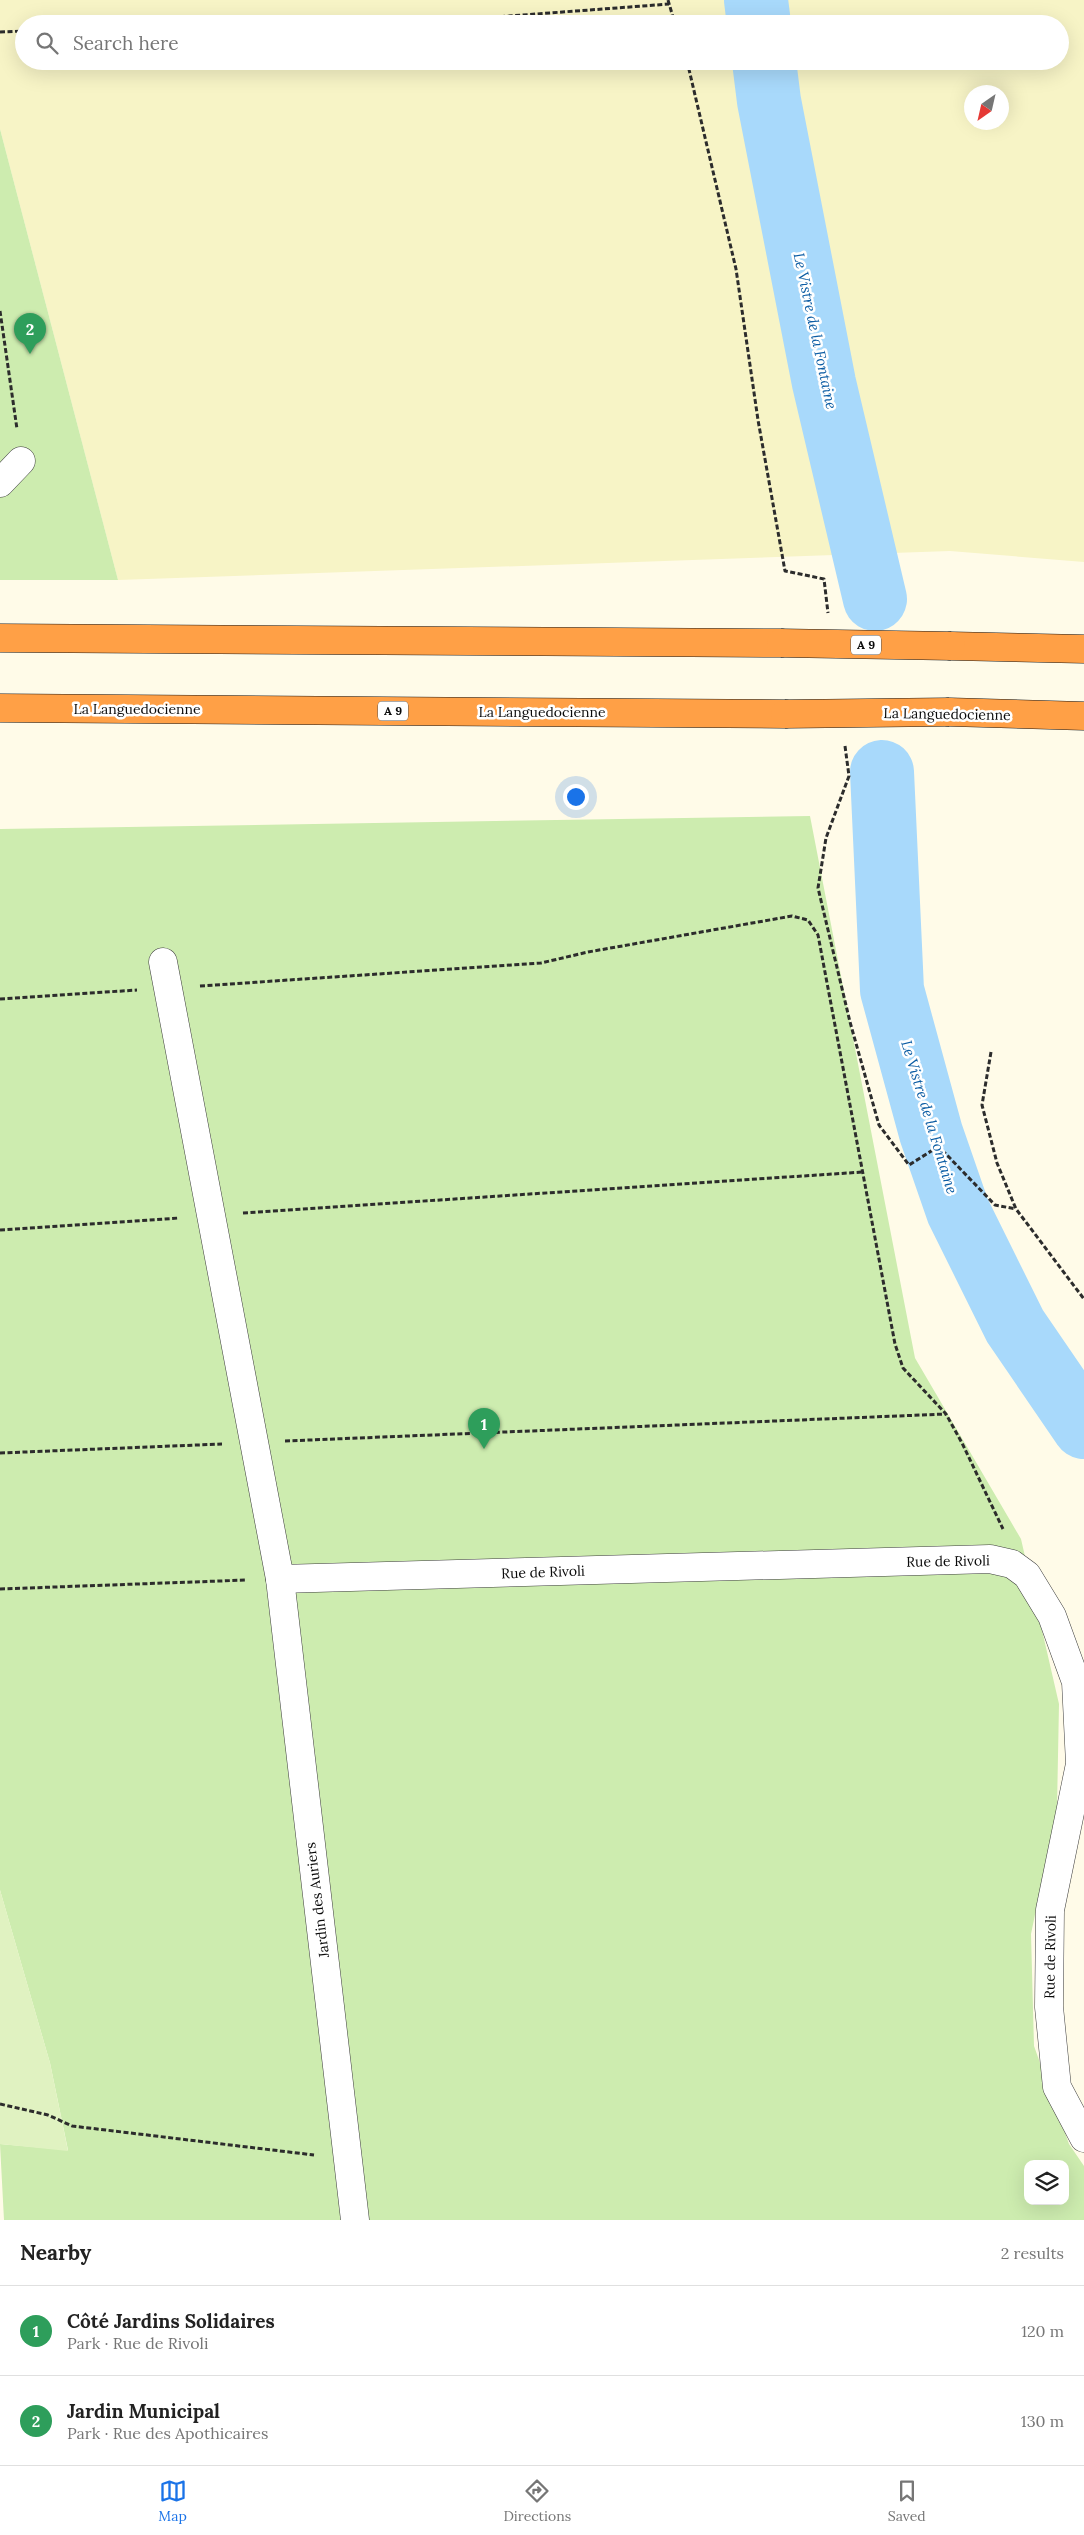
<!DOCTYPE html>
<html lang="en">
<head>
<meta charset="utf-8">
<style>
  body { margin:0; font-family:Lora,serif; background:#f2f2f2; color:#222 }
  .controls { position:absolute; right:15px; bottom:15px; display:grid; overflow:hidden; border-radius:10px; box-shadow:0 5px 20px #0002 }
  .controls button { width:45px; height:45px; display:grid; place-items:center; padding:0; border:0; border-bottom:1px solid #e0e0e0; background:#fff; color:#222; font:25px sans-serif }
  .compass { position:absolute; left:964px; top:85px; width:45px; height:45px; border-radius:50%; background:#fff; box-shadow:0 5px 20px #0002; rotate:214deg }
  .you { position:absolute; left:575px; top:796px; width:18px; height:18px; margin:-12px; border:4px solid #fff; border-radius:50%; background:#1a73e8; box-shadow:0 0 0 8px #1a73e833 }
  .badge { display:grid; place-items:center; width:32px; height:32px; border-radius:50%; background:#1a73e8; color:#fff; font-size:16px; font-weight:700 }
  .pin { position:absolute; translate:-50% -41px; filter:drop-shadow(0 1px 2px #0008) }
  .pin::after { content:''; position:absolute; top:26px; width:18px; height:15px; background:inherit; clip-path:polygon(0 0,100% 0,50% 100%) }
  .list { margin:0; padding:0; list-style:none }
  h2 { display:flex; justify-content:space-between; align-items:center; height:65px; margin:0; padding:0 20px; font-size:21px }
  h2 small { font-size:16px; font-weight:400; color:#767676 }
  .list li { display:grid; grid-template-columns:32px 1fr auto; gap:15px; align-items:center; box-sizing:border-box; height:90px; padding:0 20px; border-top:1px solid #e0e0e0 }
  .list b { display:block; font-size:19px; white-space:nowrap }
  .list p { margin:0; font-size:16px; white-space:nowrap; color:#767676 }
  .list em { font-size:16px; font-style:normal; color:#767676 }
  .icon { flex:none; width:28px; height:28px; fill:none; stroke:currentColor; stroke-width:2; stroke-linecap:round; stroke-linejoin:round }
  .map { position:relative; flex:none; width:1084px; height:2220px; overflow:hidden }
  .search { position:absolute; background:#fff; box-shadow:0 5px 20px #0002; left:15px; right:15px; top:15px; height:55px; display:flex; align-items:center; gap:12px; box-sizing:border-box; padding:0 18px; border-radius:28px; color:#767676; font-size:19px }
  .sheet { height:245px; background:#fff }
  nav { display:flex; justify-content:space-around; align-items:center; box-sizing:border-box; height:70px; border-top:1px solid #e0e0e0; background:#fff; font-size:14px; color:#767676 }
  nav a { display:grid; justify-items:center; gap:2px }
  nav .on { color:#1a73e8 }
  .map>svg:first-child { display:block }
  .farmland { fill:#f7f4c6; fill-rule:evenodd }
  .green { fill:#cdecaf; fill-rule:evenodd }
  .pitch { fill:#e0f2c1 }
  .lines { fill:none; stroke-linecap:round; stroke-linejoin:round }
  .river { stroke:#a8d9fb; stroke-width:64 }
  .minor-casing { stroke:#3d3d3d; stroke-width:29 }
  .motorway-casing { stroke:#1b1b1b; stroke-width:29 }
  .path { stroke:#2c2c2c; stroke-width:3; stroke-dasharray:5 2.5; stroke-linecap:butt }
  .minor { stroke:#fff; stroke-width:28 }
  .motorway { stroke:#ffa046; stroke-width:28 }
  .motorway-bridge-casing { stroke:#1b1b1b; stroke-width:29; stroke-linecap:butt }
  .motorway-bridge { stroke:#ffa046; stroke-width:28 }
  .labels { text-anchor:middle; stroke-width:5; stroke-linejoin:round; paint-order:stroke }
  .shield { fill:#fff; stroke:#545454; stroke-width:1 }
  .shield-label { font-size:12px; font-weight:bold; fill:#0a0a0a }
  .street-label { font-size:14px; fill:#0a0a0a; stroke:#fff }
  .water-label { font-size:15px; font-style:italic; fill:#0c5da4; stroke:#fff }
</style>
</head>
<body>
<div class="map">
<svg width="1084" height="2220" viewBox="0 0 1084 2220">
  <rect width="100%" height="100%" fill="#fffbe8"/>
  <!-- farmland -->
  <path class="farmland" d="M 0,0 L 1084,0 L 1084,562 L 950,551 L 118,580 L 0,129 ZM 24,24 L 1060,24 L 1060,61 L 24,61 ZM 972,92 L 1002,92 L 1002,122 L 972,122 Z"/>
  <!-- green -->
  <g class="green">
    <polygon points="0,129 118,580 0,580"/>
    <path d="M 810,816 L 915,1358 L 1021,1539 L 1059,1704 L 1057,1808 L 1031,1934 L 1034,2046 L 1069,2144 L 1084,2166 L 1084,2220 L 4,2220 L 0,2144 L 68,2150 L 50,2063 L 0,1890 L 0,829 ZM 1028,2164 L 1065,2164 L 1065,2201 L 1028,2201 Z"/>
  </g>
  <!-- pitch -->
  <polygon class="pitch" points="0,1890 50,2063 68,2151 0,2144"/>
  <g class="lines">
    <!-- river -->
    <g class="river">
      <polyline points="756,0 759,24"/>
      <polyline points="764,61 769,101 824,383 875,599"/>
      <polyline points="882,772 892,990 931,1133 958,1211 1015,1326 1084,1427"/>
    </g>
    <!-- minor casing -->
    <g class="minor-casing">
      <g id="minor">
        <polyline points="0,483 21,461"/>
        <polyline points="163,962 280,1579 355,2220"/>
        <polyline points="280,1579 990,1559 1012,1564 1027,1575 1052,1616 1076,1682 1080,1764 1050,1910 1049,2007 1057,2087 1084,2138"/>
      </g>
    </g>
    <!-- motorway casing -->
    <g class="motorway-casing">
      <g id="motorway">
        <polyline points="0,638 781,643"/>
        <polyline points="951,646 1084,649"/>
        <polyline points="0,708 785,714"/>
        <polyline points="949,712 1084,716"/>
      </g>
    </g>
    <!-- path -->
    <g class="path">
      <polyline points="668,0 675,24"/>
      <polyline points="403,24 669,4"/>
      <polyline points="0,32 24,31"/>
      <polyline points="687,61 736,269 758,420 785,571 824,579 828,613"/>
      <polyline points="0,311 17,429"/>
      <polyline points="845,746 849,776 826,838 818,888 850,1022 879,1125 909,1165 936,1148 945,1153 995,1205 1016,1209"/>
      <polyline points="200,986 541,963 588,952 792,916 808,920 818,935 895,1344 903,1368 946,1414 962,1443 1003,1529"/>
      <polyline points="0,999 137,990"/>
      <polyline points="991,1052 982,1105 997,1163 1016,1209 1084,1299"/>
      <polyline points="243,1213 863,1172"/>
      <polyline points="0,1230 179,1218"/>
      <polyline points="285,1441 946,1414"/>
      <polyline points="0,1453 222,1444"/>
      <polyline points="0,1589 247,1580"/>
      <polyline points="0,2104 48,2115 72,2126 314,2155"/>
    </g>
    <!-- minor -->
    <use href="#minor" class="minor"/>
    <!-- motorway -->
    <use href="#motorway" class="motorway"/>
    <!-- motorway-bridge casing -->
    <g class="motorway-bridge-casing">
      <g id="motorway-bridge">
        <polyline points="781,643 951,646"/>
        <polyline points="785,714 949,712"/>
      </g>
    </g>
    <!-- motorway-bridge -->
    <use href="#motorway-bridge" class="motorway-bridge"/>
  </g>
  <g class="labels">
    <!-- shield labels -->
    <g class="shield">
      <rect x="851" y="635.5" width="30" height="19" rx="4"/>
      <rect x="378" y="701.5" width="30" height="19" rx="4"/>
    </g>
    <g class="shield-label">
      <text x="866" y="649">A 9</text>
      <text x="393" y="715">A 9</text>
    </g>
    <!-- street labels -->
    <g class="street-label">
      <text x="137" y="714">La Languedocienne</text>
      <text x="542" y="717">La Languedocienne</text>
      <text transform="translate(947 714) rotate(1)" y="5">La Languedocienne</text>
      <text transform="translate(948 1561) rotate(-1)" y="5">Rue de Rivoli</text>
      <text transform="translate(543 1572) rotate(-2)" y="5">Rue de Rivoli</text>
      <text transform="translate(317 1900) rotate(-97)" y="5">Jardin des Auriers</text>
      <text transform="translate(1050 1957) rotate(-89)" y="5">Rue de Rivoli</text>
    </g>
    <!-- water labels -->
    <g class="water-label">
      <text transform="translate(815 331) rotate(78)" y="5">Le Vistre de la Fontaine</text>
      <text transform="translate(929 1117) rotate(73)" y="5">Le Vistre de la Fontaine</text>
    </g>
  </g>
</svg>
<div class="controls">
<button><svg class="icon" aria-label="layers" viewBox="0 0 24 24"><path d="M12 4l9 5-9 5-9-5zM3 14l9 5 9-5"/></svg></button>
</div>
<svg class="compass" viewBox="-18 -18 36 36"><path d="M0-13l5 13h-10z" fill="#e53935"/><path d="M0 13l5-13h-10z" fill="#767676"/></svg>
<div class="you"></div>
<div class="pin badge" style="left:484px;top:1449px;background:#2e9e5b">1</div>
<div class="pin badge" style="left:30px;top:354px;background:#2e9e5b">2</div>
<div class="search"><svg class="icon" aria-label="search" viewBox="0 0 24 24"><circle cx="10" cy="10" r="6"/><path d="M15 15l6 6"/></svg>Search here</div>
</div>
<section class="sheet">
<h2>Nearby<small>2 results</small></h2>
<ul class="list">
<li><span class="badge" style="background:#2e9e5b">1</span><div><b>Côté Jardins Solidaires</b><p>Park · Rue de Rivoli</p></div><em>120 m</em></li>
<li><span class="badge" style="background:#2e9e5b">2</span><div><b>Jardin Municipal</b><p>Park · Rue des Apothicaires</p></div><em>130 m</em></li>
</ul>
</section>
<nav>
<a class="on"><svg class="icon" aria-label="map" viewBox="0 0 24 24"><path d="M3 6l6-2 6 2 6-2v14l-6 2-6-2-6 2zM9 4v14M15 6v14"/></svg>Map</a>
<a><svg class="icon" aria-label="directions" viewBox="0 0 24 24"><path d="M12 3l9 9-9 9-9-9zM9 14v-3h6M13 9l2 2-2 2"/></svg>Directions</a>
<a><svg class="icon" aria-label="saved" viewBox="0 0 24 24"><path d="M7 4h10v16l-5-4-5 4z"/></svg>Saved</a>
</nav>
</body>
</html>
